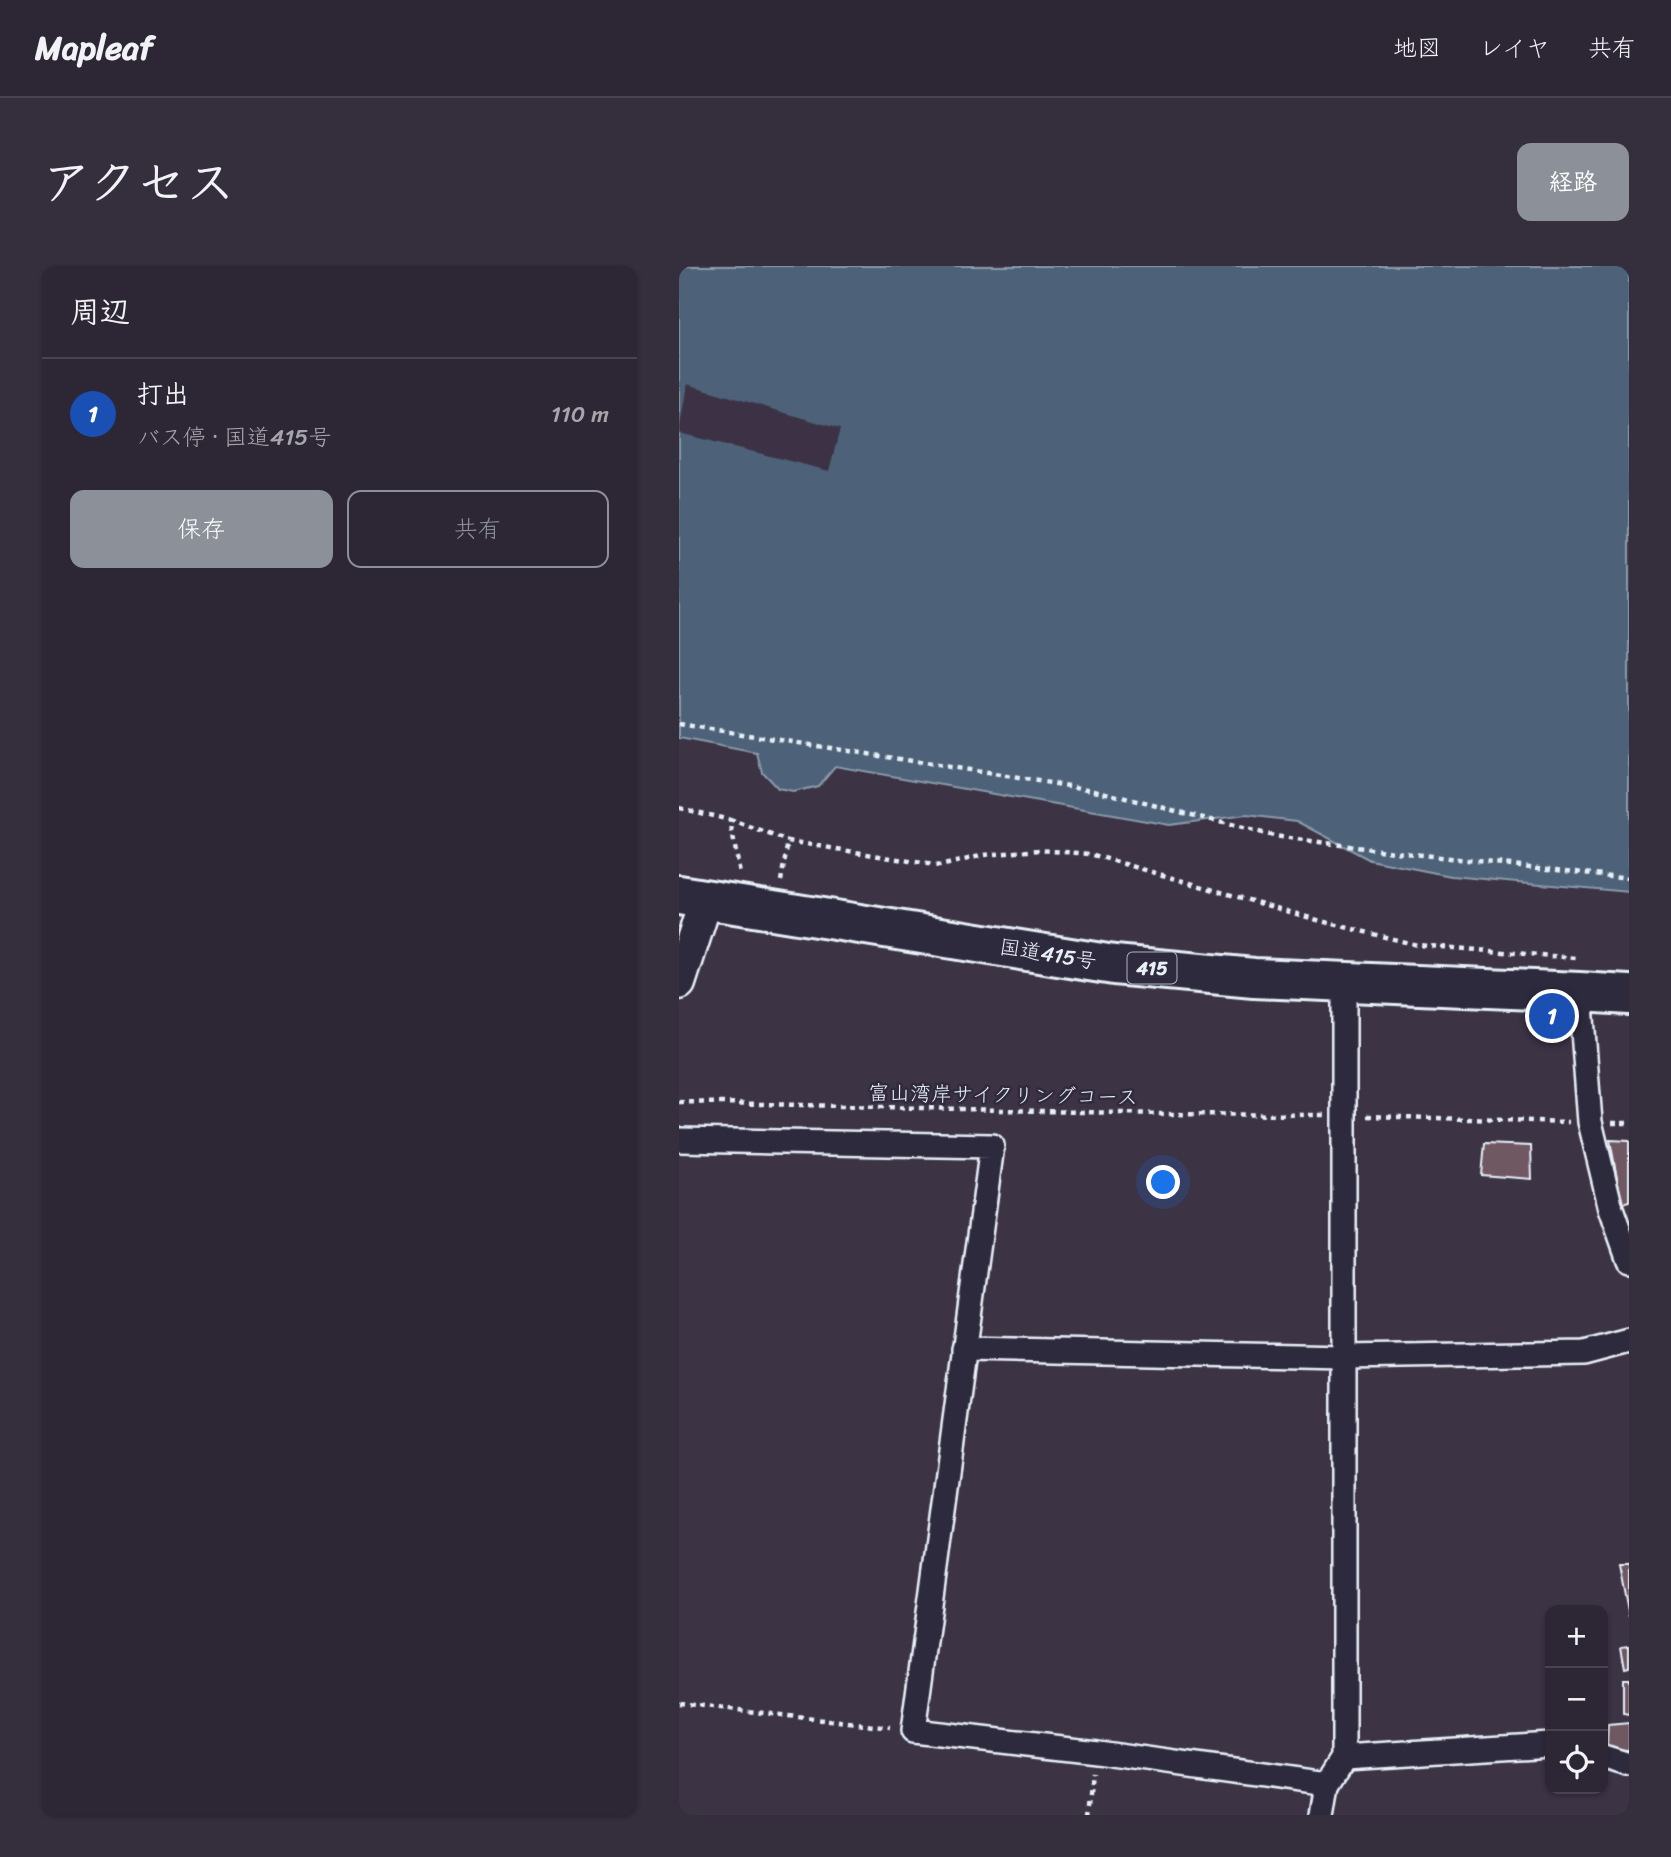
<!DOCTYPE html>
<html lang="ja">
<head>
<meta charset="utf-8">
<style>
  body { margin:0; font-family:Sriracha,"Klee One",sans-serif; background:#352e3c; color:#f1f3f6 }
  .controls { position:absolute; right:21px; bottom:21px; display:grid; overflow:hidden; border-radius:14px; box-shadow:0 2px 5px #0004 }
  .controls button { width:63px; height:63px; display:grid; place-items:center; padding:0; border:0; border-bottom:2px solid #48434f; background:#2d2634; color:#f1f3f6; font:35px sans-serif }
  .you { position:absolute; left:485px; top:917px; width:24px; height:24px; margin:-18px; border:5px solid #fff; border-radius:50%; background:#1a73e8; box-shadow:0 0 0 10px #1a73e833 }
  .badge { display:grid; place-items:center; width:46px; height:46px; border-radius:50%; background:#8c9099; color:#fff; font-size:23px; font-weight:700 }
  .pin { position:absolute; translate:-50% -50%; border:4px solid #fff; box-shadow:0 2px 7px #0006 }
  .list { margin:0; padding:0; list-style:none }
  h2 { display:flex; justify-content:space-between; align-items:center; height:91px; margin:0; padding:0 28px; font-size:30px }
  h2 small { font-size:23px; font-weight:400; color:#a7a5ac }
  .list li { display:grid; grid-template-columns:46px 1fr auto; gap:21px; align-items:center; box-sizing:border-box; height:112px; padding:0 28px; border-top:2px solid #48434f }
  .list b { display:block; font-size:26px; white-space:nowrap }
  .list p { margin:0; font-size:23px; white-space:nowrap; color:#a7a5ac }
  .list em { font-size:23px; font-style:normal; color:#a7a5ac }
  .actions { display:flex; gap:14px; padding:21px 28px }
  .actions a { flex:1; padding:16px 0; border:2px solid #8c9099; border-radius:14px; text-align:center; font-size:24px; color:#8c9099 }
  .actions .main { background:#8c9099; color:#fff }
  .icon { flex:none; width:38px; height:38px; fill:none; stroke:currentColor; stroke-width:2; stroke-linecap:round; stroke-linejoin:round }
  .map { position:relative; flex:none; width:950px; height:1549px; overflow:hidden; border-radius:14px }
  header { display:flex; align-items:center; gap:42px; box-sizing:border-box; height:98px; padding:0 35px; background:#2d2634; border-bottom:2px solid #48434f }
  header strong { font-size:33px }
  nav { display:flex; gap:38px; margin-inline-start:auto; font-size:24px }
  .intro { display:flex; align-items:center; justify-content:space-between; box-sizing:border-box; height:168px; padding:0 42px }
  h1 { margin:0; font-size:49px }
  .button { padding:18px 32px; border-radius:14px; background:#8c9099; color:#fff; font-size:24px; font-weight:700 }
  main { display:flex; gap:42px; padding:0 42px }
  aside { flex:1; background:#2d2634; border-radius:14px; box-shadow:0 2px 5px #0004 }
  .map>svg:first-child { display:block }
  .water { fill:#4d6278; stroke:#8b9bab; stroke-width:2 }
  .pier { fill:#3c3345 }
  .building { fill:#705863; stroke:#e8f1f8; stroke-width:2 }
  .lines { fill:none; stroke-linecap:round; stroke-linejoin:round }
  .street-casing { stroke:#e8f1f8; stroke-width:28 }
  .secondary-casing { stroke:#e8f1f8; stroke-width:37 }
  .highway-casing { stroke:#e8f1f8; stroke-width:44 }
  .path { stroke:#e8f1f8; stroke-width:4.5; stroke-dasharray:5 5; stroke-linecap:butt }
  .street { stroke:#2f2a3d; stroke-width:23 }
  .secondary { stroke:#2f2a3d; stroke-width:32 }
  .highway { stroke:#2f2a3d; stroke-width:38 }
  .labels { text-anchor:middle; stroke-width:5; stroke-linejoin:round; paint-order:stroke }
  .shield { fill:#2f2a3d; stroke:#b0b5c0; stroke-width:2 }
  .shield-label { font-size:19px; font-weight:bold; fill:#e8f1f8 }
  .street-label { font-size:21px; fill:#e8f1f8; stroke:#2f2a3d }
</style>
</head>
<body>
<header>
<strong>Mapleaf</strong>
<nav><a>地図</a><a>レイヤ</a><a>共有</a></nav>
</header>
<div class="intro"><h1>アクセス</h1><a class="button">経路</a></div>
<main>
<aside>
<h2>周辺<small></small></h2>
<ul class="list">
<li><span class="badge" style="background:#1a4fb4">1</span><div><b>打出</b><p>バス停 · 国道415号</p></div><em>110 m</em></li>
</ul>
<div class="actions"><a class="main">保存</a><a>共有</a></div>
</aside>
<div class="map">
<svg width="950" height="1549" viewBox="0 0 950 1549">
  <rect width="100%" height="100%" fill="#3c3345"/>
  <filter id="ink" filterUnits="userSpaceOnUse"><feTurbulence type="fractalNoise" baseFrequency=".0143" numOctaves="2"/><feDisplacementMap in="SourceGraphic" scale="14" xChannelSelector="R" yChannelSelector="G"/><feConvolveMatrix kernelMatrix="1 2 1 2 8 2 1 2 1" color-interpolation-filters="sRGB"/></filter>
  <g filter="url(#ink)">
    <!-- water -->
    <polygon class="water" points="0,0 950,0 950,626 772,610 691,594 618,555 567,549 490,559 156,500 139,520 114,526 99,523 83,506 78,487 0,472"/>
    <!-- pier -->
    <polygon class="pier" points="8,118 161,163 150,205 0,167"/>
    <!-- building -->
    <g class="building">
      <polygon points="931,874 950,875 950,936 943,938"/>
      <polygon points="805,878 852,880 853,913 802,909"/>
      <polygon points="940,1298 950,1298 950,1350"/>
      <polygon points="950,1379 950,1401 946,1402 942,1380"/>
      <polygon points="944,1413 950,1413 950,1449 944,1448"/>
      <polygon points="950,1457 950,1484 928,1483 929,1459"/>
    </g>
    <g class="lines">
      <!-- street casing -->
      <g class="street-casing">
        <g id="street">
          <polyline points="901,726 911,856 932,943 950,994"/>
          <polyline points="0,874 313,880 234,1465 417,1486 648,1518"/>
          <polyline points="285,1083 666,1091 905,1087 950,1075"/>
          <polyline points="665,1491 871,1478"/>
          <polyline points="924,1491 950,1499"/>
          <polyline points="643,1549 648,1518 665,1491 665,717"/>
        </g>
      </g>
      <!-- secondary casing -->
      <g class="secondary-casing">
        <polyline id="secondary" points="0,717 27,634"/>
      </g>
      <!-- highway casing -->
      <g class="highway-casing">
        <polyline id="highway" points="0,629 435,699 575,712 901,726 950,729"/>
      </g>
      <!-- path -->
      <g class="path">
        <polyline points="0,458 415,524 595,570 707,585 950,612"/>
        <polyline points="0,542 51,554 61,608"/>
        <polyline points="51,554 109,575"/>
        <polyline points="102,615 109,575 261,600 305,589 360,584 411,588 642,655 738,679 897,692"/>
        <polyline points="0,836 482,848 645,849"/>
        <polyline points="688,850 890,856"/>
        <polyline points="933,857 950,857"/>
        <polyline points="0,1437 211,1462"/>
        <polyline points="410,1549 414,1508"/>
      </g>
      <!-- street -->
      <use href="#street" class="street"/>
      <!-- secondary -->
      <use href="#secondary" class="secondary"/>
      <!-- highway -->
      <use href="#highway" class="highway"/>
    </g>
  </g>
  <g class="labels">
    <!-- shield labels -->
    <rect class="shield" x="448.5" y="686.5" width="49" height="31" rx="5"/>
    <g class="shield-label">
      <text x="473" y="709">415</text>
    </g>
    <!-- street labels -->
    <g class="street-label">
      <text transform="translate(369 688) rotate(9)" y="7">国道415号</text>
      <text transform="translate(324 829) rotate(1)" y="7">富山湾岸サイクリングコース</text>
    </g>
  </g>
</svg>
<div class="controls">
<button>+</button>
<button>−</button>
<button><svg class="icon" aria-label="locate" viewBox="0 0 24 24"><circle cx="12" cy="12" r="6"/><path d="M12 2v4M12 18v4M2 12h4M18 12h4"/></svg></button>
</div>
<div class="you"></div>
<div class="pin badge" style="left:873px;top:750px;background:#1a4fb4">1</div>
</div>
</main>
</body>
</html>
